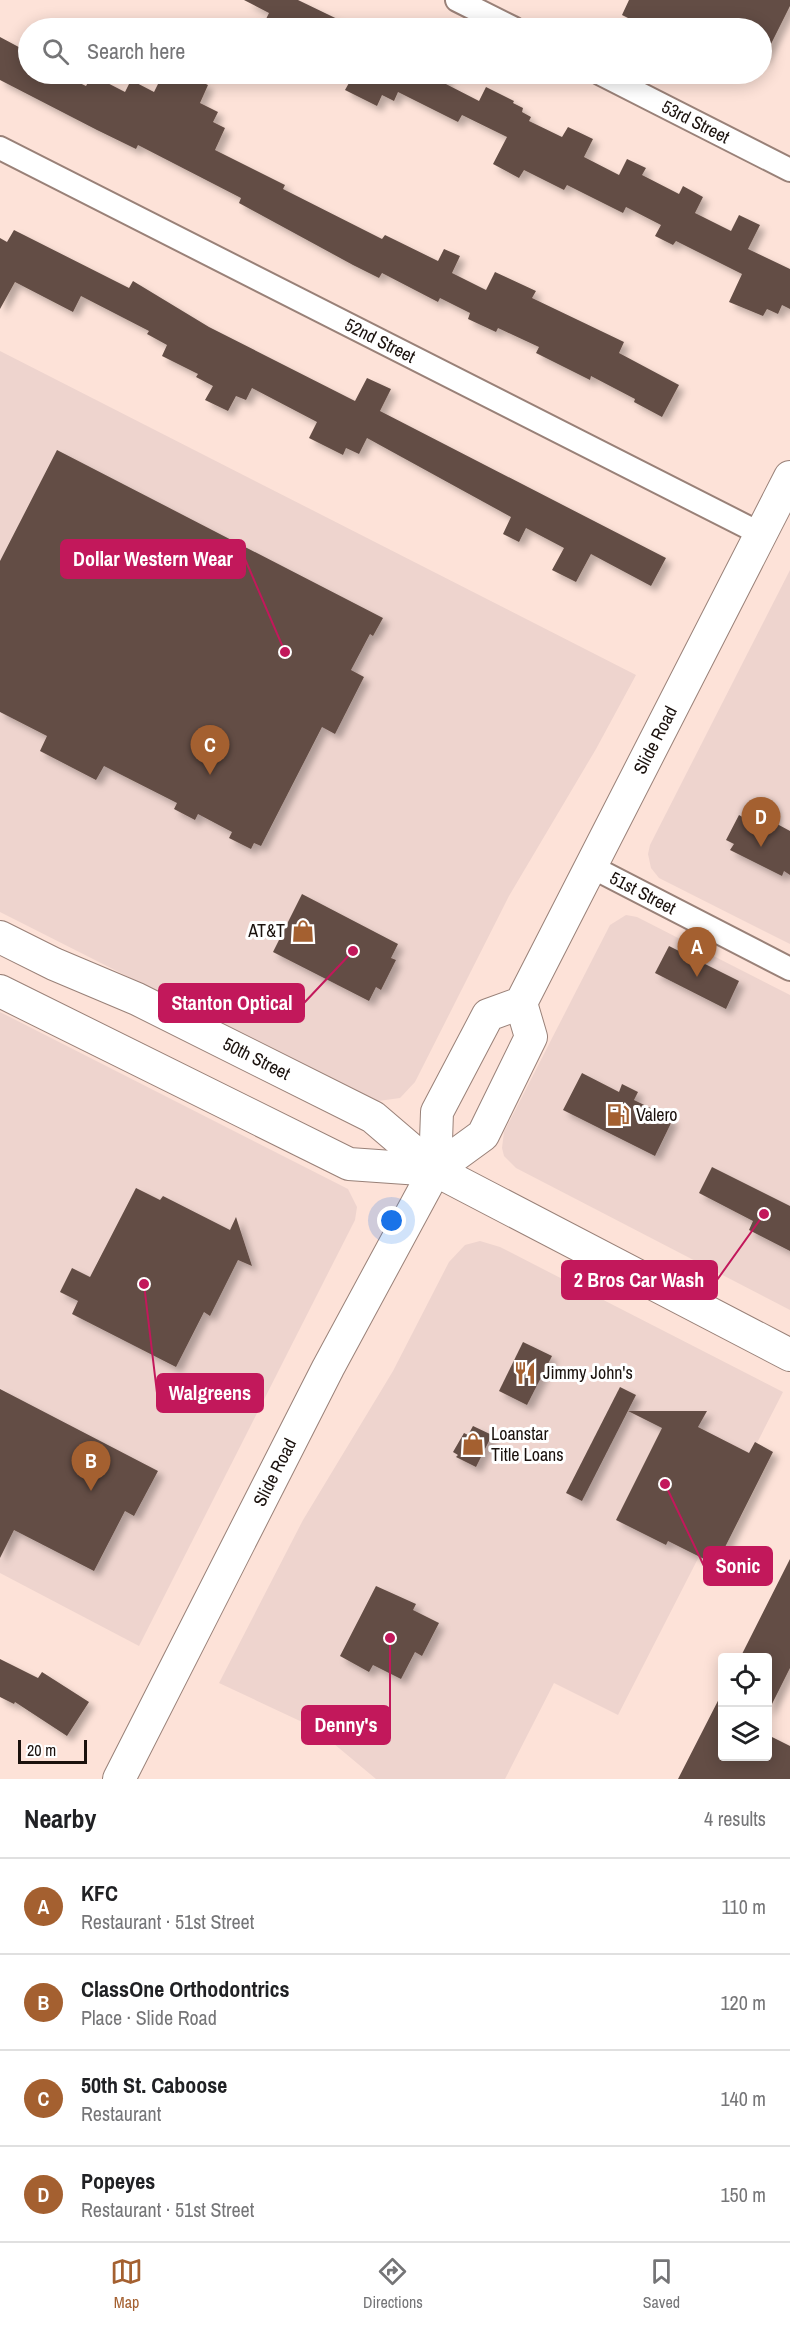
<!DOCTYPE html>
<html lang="en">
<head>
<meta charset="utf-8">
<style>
  body { margin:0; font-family:"Archivo Narrow",sans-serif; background:#f2f2f2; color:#202124 }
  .controls { position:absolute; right:18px; bottom:18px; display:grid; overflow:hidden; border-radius:6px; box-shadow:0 3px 15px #0003 }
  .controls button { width:54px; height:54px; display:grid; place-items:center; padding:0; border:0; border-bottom:2px solid #e0e0e0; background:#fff; color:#202124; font:30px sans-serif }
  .scale { position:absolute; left:18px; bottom:15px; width:69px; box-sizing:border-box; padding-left:6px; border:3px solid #1a110d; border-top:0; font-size:16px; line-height:21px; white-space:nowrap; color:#1a110d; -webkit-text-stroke:4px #fff; paint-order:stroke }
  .you { position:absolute; left:392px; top:1221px; width:21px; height:21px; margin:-15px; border:4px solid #fff; border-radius:50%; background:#1a73e8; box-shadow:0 0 0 9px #1a73e833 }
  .badge { display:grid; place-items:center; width:39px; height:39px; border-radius:50%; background:#a46030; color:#fff; font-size:20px; font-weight:700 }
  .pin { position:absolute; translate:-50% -50px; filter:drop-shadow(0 2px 3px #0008) }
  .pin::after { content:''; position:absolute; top:32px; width:21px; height:18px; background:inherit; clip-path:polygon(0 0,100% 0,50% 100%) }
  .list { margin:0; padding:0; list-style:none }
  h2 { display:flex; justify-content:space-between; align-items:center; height:78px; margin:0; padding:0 24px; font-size:26px }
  h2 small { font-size:20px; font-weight:400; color:#757577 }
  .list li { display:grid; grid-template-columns:39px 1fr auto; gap:18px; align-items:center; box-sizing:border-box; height:96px; padding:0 24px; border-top:2px solid #e0e0e0 }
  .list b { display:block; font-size:22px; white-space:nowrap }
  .list p { margin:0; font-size:20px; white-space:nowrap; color:#757577 }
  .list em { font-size:20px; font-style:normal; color:#757577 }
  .icon { flex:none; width:33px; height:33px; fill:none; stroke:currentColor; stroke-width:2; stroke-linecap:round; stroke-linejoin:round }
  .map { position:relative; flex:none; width:790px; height:1779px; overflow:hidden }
  .search { position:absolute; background:#fff; box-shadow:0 3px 15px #0003; left:18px; right:18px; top:18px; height:66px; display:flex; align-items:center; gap:15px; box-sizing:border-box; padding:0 21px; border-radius:33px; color:#757577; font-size:22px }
  .sheet { height:462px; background:#fff }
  nav { display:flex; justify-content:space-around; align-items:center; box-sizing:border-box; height:84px; border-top:2px solid #e0e0e0; background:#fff; font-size:16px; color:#757577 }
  nav a { display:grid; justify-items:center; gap:3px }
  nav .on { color:#a46030 }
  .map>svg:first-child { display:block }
  .commercial { fill:#eed4ce }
  .building { fill:#634d45; filter:url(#shadow) }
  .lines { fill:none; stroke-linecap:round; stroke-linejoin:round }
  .street-casing { stroke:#998178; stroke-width:26 }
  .secondary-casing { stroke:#998178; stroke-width:34 }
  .street { stroke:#fff; stroke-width:22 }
  .secondary { stroke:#fff; stroke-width:32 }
  .labels { text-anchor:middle; stroke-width:6; stroke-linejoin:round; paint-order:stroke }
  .street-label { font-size:18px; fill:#1a110d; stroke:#fff }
  .poi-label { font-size:18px; fill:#1a110d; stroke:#fff; text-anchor:start }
  .leader { fill:none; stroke:#c2185b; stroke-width:2 }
  .callout-dot { fill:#c2185b; stroke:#fff; stroke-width:2 }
  .callout { fill:#c2185b; stroke:#c2185b; stroke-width:2 }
  .callout-label { font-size:20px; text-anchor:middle; font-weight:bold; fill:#fff }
</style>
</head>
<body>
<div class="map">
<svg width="790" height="1779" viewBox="0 0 790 1779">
  <defs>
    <filter id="shadow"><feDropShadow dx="5.5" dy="5.5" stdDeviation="3" flood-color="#0004"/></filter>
  </defs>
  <rect width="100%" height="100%" fill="#fde2d8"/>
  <!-- commercial -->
  <g class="commercial">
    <polygon points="0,351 636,675 596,749 509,896 415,1082 400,1098 378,1101 368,1098 0,912"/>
    <polygon points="790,570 790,944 659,878 651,868 648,854 650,845"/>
    <polygon points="626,915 637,917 790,995 790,1310 516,1168 504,1156 502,1148 504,1132 610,925"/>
    <polygon points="0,1012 348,1189 357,1207 355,1220 139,1646 0,1573"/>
    <polygon points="480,1241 500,1247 783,1392 618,1715 554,1683 505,1779 376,1779 315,1728 219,1683 303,1520 393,1371 449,1262 465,1245"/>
  </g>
  <!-- building -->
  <g class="building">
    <polygon points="244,0 298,0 356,28 280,28 265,21 269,13"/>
    <polygon points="629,0 790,0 790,6 762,62 762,28 648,28 622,15"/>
    <polygon points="0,37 28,52 28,74 61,74 86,86 92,75 125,92 131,80 154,92 163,74 186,74 208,85 200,103 218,112 213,122 225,128 215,150 285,185 283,189 382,239 385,235 438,261 444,249 460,256 452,273 486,290 495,272 536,291 532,298 624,342 619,353 679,385 662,417 634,402 635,399 591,376 590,380 536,353 539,347 498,328 496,332 468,319 470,313 440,298 438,302 382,273 379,278 353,265 239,203 241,198 138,145 136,149 97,130 0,80"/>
    <polygon points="354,74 449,74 444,83 479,101 486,87 514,101 513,103 523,108 522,112 531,117 529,121 562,137 568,127 593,139 584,157 619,175 627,159 646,168 642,175 679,194 683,186 703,197 695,213 731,231 739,215 760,225 748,249 790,269 790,309 782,305 778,314 767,309 763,316 729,302 742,274 676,241 673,245 655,236 661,225 626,207 623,213 567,185 564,190 524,170 519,178 493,164 507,137 462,115 458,122 398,92 394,101 382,95 377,106 345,90"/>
    <polygon points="14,230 129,288 133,281 209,327 355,401 367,378 391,389 380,411 666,558 651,586 591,554 576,582 552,570 564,548 526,528 519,542 503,534 511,517 367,438 359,454 346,448 343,455 309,438 317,422 252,388 246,400 236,396 228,411 205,400 213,386 196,377 198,374 162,356 167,345 147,334 149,331 81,296 73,312 15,282 0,309 0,238 7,242"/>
    <polygon points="57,450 383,618 373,636 370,634 351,670 364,677 335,734 322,727 261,846 254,843 251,849 229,838 232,832 198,814 195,820 174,809 177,803 104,766 96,780 40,751 47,736 0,712 0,561"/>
    <polygon points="749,814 764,822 766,818 790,831 790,875 784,871 782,876 730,850 734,844 726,840 739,815 746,819"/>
    <polygon points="302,894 398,944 391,958 396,960 381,990 376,987 369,1001 273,952"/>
    <polygon points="669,946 739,981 726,1009 655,973"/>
    <polygon points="582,1073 619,1092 622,1084 638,1092 634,1100 673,1119 655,1156 563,1110"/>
    <polygon points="712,1167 790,1206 790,1251 749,1230 753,1221 699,1193"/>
    <polygon points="136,1188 160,1200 163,1196 230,1230 236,1217 252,1266 238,1260 210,1316 204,1312 176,1367 72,1314 78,1301 60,1292 72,1268 90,1277"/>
    <polygon points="523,1342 552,1356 527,1405 499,1391"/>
    <polygon points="620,1387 636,1395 582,1501 566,1493"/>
    <polygon points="0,1389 158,1471 134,1516 125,1511 94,1571 14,1530 0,1558"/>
    <polygon points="628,1411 707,1411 698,1427 749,1453 755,1442 773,1452 716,1565 668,1541 666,1545 616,1520 662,1428"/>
    <polygon points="473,1426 492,1435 476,1467 456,1457 458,1455 453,1452 464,1433 468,1435"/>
    <polygon points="790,1559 790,1668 768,1712 768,1658 740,1658"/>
    <polygon points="376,1586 416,1604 413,1610 439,1623 422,1656 415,1652 401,1679 373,1665 369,1672 340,1656"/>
    <polygon points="0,1659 38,1678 42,1672 89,1702 67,1736 15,1702 14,1704 0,1697"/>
    <polygon points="723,1691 723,1756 768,1756 768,1735 790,1746 790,1779 678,1779"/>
  </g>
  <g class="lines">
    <!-- street casing -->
    <g class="street-casing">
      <g id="street">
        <polyline points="457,0 513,28"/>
        <path id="s1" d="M 601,74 L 790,170"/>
        <path id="s2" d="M 0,148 L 761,534"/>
        <path id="s3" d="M 592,867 L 790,969"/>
      </g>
    </g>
    <!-- secondary casing -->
    <g class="secondary-casing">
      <g id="secondary">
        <path id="s4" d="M 0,937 L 54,964 L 137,999 L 373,1117 L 435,1170 L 790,1355"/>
        <polyline points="0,991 349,1164 435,1170"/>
        <path id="s5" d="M 435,1170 L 437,1112 L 488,1015 L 521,1003 L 790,477"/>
        <path id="s6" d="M 119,1779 L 328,1368 L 435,1170 L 483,1135 L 531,1037 L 521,1003"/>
      </g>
    </g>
    <!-- street -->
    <use href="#street" class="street"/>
    <!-- secondary -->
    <use href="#secondary" class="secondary"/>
  </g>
  <!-- icons -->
  <defs>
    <g id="shop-bare" transform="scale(1.8)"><path d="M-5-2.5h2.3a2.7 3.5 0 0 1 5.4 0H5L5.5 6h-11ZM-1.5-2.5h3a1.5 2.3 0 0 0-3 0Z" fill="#a46030" stroke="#fff" stroke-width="2.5" paint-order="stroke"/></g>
    <g id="fuel-bare" transform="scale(1.8)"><path d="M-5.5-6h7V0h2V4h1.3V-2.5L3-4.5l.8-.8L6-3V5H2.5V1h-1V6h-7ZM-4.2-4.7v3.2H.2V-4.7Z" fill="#a46030" stroke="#fff" stroke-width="2.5" paint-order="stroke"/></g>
    <g id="restaurant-bare" transform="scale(1.8)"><path d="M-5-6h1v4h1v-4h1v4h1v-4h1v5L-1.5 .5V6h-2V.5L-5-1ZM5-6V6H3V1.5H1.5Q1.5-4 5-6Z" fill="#a46030" stroke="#fff" stroke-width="2.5" paint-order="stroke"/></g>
  </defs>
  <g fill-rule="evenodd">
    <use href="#shop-bare" x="303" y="931"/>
    <use href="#fuel-bare" x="618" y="1115"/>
    <use href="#restaurant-bare" x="525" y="1373"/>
    <use href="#shop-bare" x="473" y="1444"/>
  </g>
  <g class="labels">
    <!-- street labels -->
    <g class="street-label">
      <text dy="6" stroke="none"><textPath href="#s1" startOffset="106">53rd Street</textPath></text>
      <text dy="6" stroke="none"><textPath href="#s2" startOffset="426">52nd Street</textPath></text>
      <text dy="6" stroke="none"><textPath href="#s5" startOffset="498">Slide Road</textPath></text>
      <text dy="6" stroke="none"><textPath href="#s3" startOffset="57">51st Street</textPath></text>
      <text dy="6" stroke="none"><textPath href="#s4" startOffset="284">50th Street</textPath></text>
      <text dy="6" stroke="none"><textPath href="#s6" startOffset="344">Slide Road</textPath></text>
    </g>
    <!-- poi labels -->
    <g class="poi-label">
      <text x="285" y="937" text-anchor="end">AT&amp;T</text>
      <text x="636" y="1121">Valero</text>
      <text x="543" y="1379">Jimmy John's</text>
      <text x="491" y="1440">Loanstar<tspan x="491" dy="21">Title Loans</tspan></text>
    </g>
  </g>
  <!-- callouts -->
  <path class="leader" d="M285 652L245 559M353 951L304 1003M764 1214L717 1280M144 1284L157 1393M665 1484L704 1566M390 1638L390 1725"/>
  <g class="callout-dot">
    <circle cx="285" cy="652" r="6"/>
    <circle cx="353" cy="951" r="6"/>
    <circle cx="764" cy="1214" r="6"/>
    <circle cx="144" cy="1284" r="6"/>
    <circle cx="665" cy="1484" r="6"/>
    <circle cx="390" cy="1638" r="6"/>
  </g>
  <g class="callout">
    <rect x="61" y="540" width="184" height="38" rx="6"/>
    <rect x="159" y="984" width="145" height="38" rx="6"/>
    <rect x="562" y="1261" width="155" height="38" rx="6"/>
    <rect x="157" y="1374" width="106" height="38" rx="6"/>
    <rect x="704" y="1547" width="68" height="38" rx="6"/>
    <rect x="302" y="1706" width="88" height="38" rx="6"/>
  </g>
  <g class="callout-label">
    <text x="153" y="566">Dollar Western Wear</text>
    <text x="232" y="1010">Stanton Optical</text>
    <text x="639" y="1287">2 Bros Car Wash</text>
    <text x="210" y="1400">Walgreens</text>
    <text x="738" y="1573">Sonic</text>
    <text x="346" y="1732">Denny's</text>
  </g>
</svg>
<div class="controls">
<button><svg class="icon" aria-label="locate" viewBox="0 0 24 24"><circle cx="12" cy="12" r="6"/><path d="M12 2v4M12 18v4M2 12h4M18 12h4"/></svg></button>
<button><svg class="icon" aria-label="layers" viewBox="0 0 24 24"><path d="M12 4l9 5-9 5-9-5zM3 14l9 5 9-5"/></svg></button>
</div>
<div class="scale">20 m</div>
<div class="you"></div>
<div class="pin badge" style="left:697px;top:977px">A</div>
<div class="pin badge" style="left:91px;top:1491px">B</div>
<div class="pin badge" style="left:210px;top:775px">C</div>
<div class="pin badge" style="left:761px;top:847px">D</div>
<div class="search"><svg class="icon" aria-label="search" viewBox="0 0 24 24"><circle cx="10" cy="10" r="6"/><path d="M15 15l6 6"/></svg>Search here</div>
</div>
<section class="sheet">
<h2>Nearby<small>4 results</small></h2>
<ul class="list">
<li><span class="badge">A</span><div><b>KFC</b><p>Restaurant · 51st Street</p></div><em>110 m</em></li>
<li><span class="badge">B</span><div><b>ClassOne Orthodontrics</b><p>Place · Slide Road</p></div><em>120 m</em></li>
<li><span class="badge">C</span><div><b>50th St. Caboose</b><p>Restaurant</p></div><em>140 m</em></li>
<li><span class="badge">D</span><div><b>Popeyes</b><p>Restaurant · 51st Street</p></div><em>150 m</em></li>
</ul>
</section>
<nav>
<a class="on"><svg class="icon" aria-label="map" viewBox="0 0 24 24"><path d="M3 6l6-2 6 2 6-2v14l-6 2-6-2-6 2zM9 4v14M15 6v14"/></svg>Map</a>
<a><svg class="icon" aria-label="directions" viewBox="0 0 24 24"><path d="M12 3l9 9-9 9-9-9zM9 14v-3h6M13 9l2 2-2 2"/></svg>Directions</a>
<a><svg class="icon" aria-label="saved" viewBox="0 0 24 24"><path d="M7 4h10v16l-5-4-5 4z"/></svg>Saved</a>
</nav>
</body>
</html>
